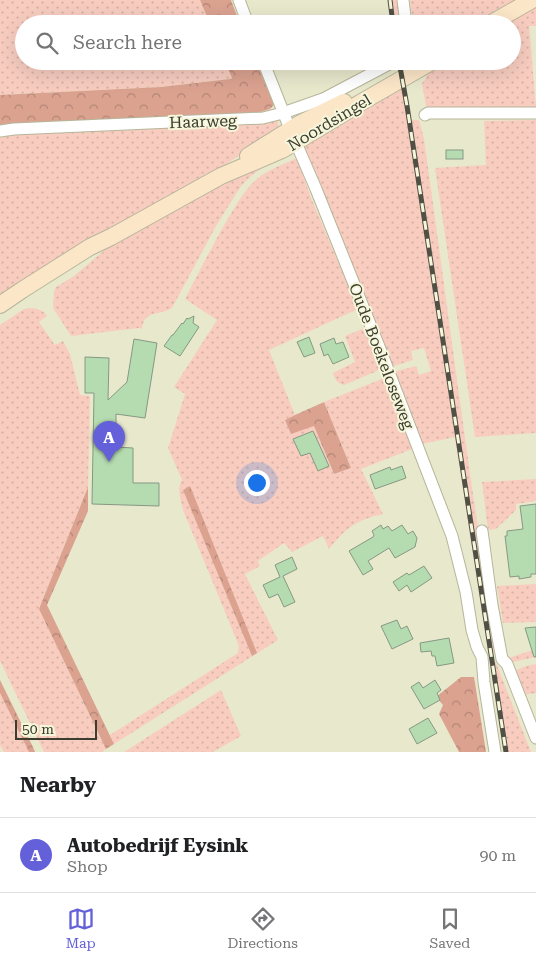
<!DOCTYPE html>
<html lang="en">
<head>
<meta charset="utf-8">
<style>
  body { margin:0; font-family:"Roboto Serif",serif; background:#f2f2f2; color:#202124 }
  .scale { position:absolute; left:15px; bottom:12px; width:82px; box-sizing:border-box; padding-left:5px; border:2px solid #3c3c31; border-top:0; font-size:14px; line-height:18px; white-space:nowrap; color:#3c3c31; -webkit-text-stroke:4px #f6f6da; paint-order:stroke }
  .you { position:absolute; left:256px; top:482px; width:18px; height:18px; margin:-12px; border:4px solid #fff; border-radius:50%; background:#1a73e8; box-shadow:0 0 0 8px #1a73e833 }
  .badge { display:grid; place-items:center; width:32px; height:32px; border-radius:50%; background:#6360d9; color:#fff; font-size:16px; font-weight:700 }
  .pin { position:absolute; translate:-50% -41px; filter:drop-shadow(0 1px 2px #0008) }
  .pin::after { content:''; position:absolute; top:26px; width:18px; height:15px; background:inherit; clip-path:polygon(0 0,100% 0,50% 100%) }
  .list { margin:0; padding:0; list-style:none }
  h2 { display:flex; justify-content:space-between; align-items:center; height:65px; margin:0; padding:0 20px; font-size:21px }
  h2 small { font-size:16px; font-weight:400; color:#757577 }
  .list li { display:grid; grid-template-columns:32px 1fr auto; gap:15px; align-items:center; box-sizing:border-box; height:75px; padding:0 20px; border-top:1px solid #e0e0e0 }
  .list b { display:block; font-size:19px; white-space:nowrap }
  .list p { margin:0; font-size:16px; white-space:nowrap; color:#757577 }
  .list em { font-size:16px; font-style:normal; color:#757577 }
  .icon { flex:none; width:28px; height:28px; fill:none; stroke:currentColor; stroke-width:2; stroke-linecap:round; stroke-linejoin:round }
  .map { position:relative; flex:none; width:536px; height:752px; overflow:hidden }
  .search { position:absolute; background:#fff; box-shadow:0 5px 20px #0002; left:15px; right:15px; top:15px; height:55px; display:flex; align-items:center; gap:12px; box-sizing:border-box; padding:0 18px; border-radius:28px; color:#757577; font-size:19px }
  .sheet { height:140px; background:#fff }
  nav { display:flex; justify-content:space-around; align-items:center; box-sizing:border-box; height:70px; border-top:1px solid #e0e0e0; background:#fff; font-size:14px; color:#757577 }
  nav a { display:grid; justify-items:center; gap:2px }
  nav .on { color:#6360d9 }
  .map>svg:first-child { display:block }
  .grass { fill:url(#grass-dots) }
  .forest { fill:url(#forest-crowns) }
  .building { fill:#b5dcb0; stroke:#869884 }
  .lines { fill:none; stroke-linecap:round; stroke-linejoin:round }
  .minor-casing { stroke:#b6b69b; stroke-width:13 }
  .secondary-casing { stroke:#b6b69b; stroke-width:18 }
  .minor { stroke:#fff; stroke-width:11 }
  .secondary { stroke:#fce6c8; stroke-width:16 }
  .rail-casing { stroke:#505044; stroke-width:5 }
  .rail { stroke:#f6f6da; stroke-width:3; stroke-dasharray:9; stroke-linecap:butt }
  .labels { text-anchor:middle; stroke-width:4; stroke-linejoin:round; paint-order:stroke }
  .street-label { font-size:16px; fill:#3c3c31; stroke:#f6f6da }
</style>
</head>
<body>
<div class="map">
<svg width="536" height="752" viewBox="0 0 536 752">
  <defs>
    <pattern id="grass-dots" width="8" height="8" patternUnits="userSpaceOnUse" patternTransform="scale(1.25)"><rect width="8" height="8" fill="#f8cdc0"/><path d="M2 2h.1M6 6h.1" fill="none" stroke="#d6b1a5" stroke-width="1.8" stroke-linecap="round"/></pattern>
    <pattern id="forest-crowns" width="20" height="18" patternUnits="userSpaceOnUse" patternTransform="scale(1.25)"><rect width="20" height="18" fill="#dba290"/><path d="M2 6a3 3 0 1 1 6 0M12 15a3 3 0 1 1 6 0" fill="none" stroke="#b38576"/></pattern>
  </defs>
  <rect width="100%" height="100%" fill="#e8e8cd"/>
  <!-- grass -->
  <g class="grass">
    <polygon points="0,0 200,0 210,24 24,24 24,61 225,61 232,78 231,79 161,87 0,95"/>
    <polygon points="389,0 402,0 405,24 392,24"/>
    <polygon points="410,0 519,0 478,24 413,24"/>
    <path d="M 536,4 L 536,26 L 529,26 L 536,107 L 426,107 L 422,83 C 427,78 428,75 427,69 L 438,61 L 512,61 L 512,24 L 502,24 Z"/>
    <path d="M 402,84 L 408,120 L 419,120 L 424,139 C 440,253 455,367 471,481 C 480,538 487,596 499,653 L 488,651 L 455,437 L 422,444 L 393,372 L 416,366 L 419,375 L 431,371 L 424,348 L 411,351 L 413,360 L 391,367 L 303,143 Z"/>
    <polygon points="274,119 278,122 278,127 275,132 202,180 0,299 0,136 11,134 133,130"/>
    <polygon points="536,120 536,433 475,437 435,168 486,165 484,121"/>
    <path d="M 293,151 L 259,170 L 250,177 L 241,186 L 216,226 L 172,308 C 160,316 144,309 142,329 L 139,328 L 71,336 L 53,308 L 54,291 L 56,287 L 74,276 L 113,243 L 207,190 Z"/>
    <path d="M 297,158 L 311,198 L 358,309 L 269,350 L 295,415 L 285,420 L 314,426 L 334,474 L 351,468 L 324,402 L 384,378 L 412,449 L 361,469 L 383,514 C 356,520 346,528 329,549 L 323,536 L 292,552 L 284,543 L 258,561 L 260,566 L 245,574 L 278,640 L 114,744 L 110,735 L 238,653 L 239,646 L 183,510 C 181,500 176,489 182,480 L 168,448 L 185,394 L 174,387 L 217,320 L 185,299 C 199,272 212,246 227,220 C 237,204 246,186 262,175 C 273,168 286,163 297,158 Z"/>
    <path d="M 32,308 C 39,309 44,311 47,316 L 39,322 L 55,345 L 63,341 L 70,354 L 80,395 L 90,396 L 88,487 L 39,609 L 106,749 L 102,752 L 44,752 L 0,661 L 0,325 L 24,309 Z"/>
    <path d="M 365,328 L 367,329 L 381,365 L 377,371 L 344,385 C 337,383 335,380 333,373 L 355,362 L 345,336 Z"/>
    <polygon points="536,479 536,501 516,504 516,510 496,529 488,530 482,482"/>
    <polygon points="536,584 536,622 503,623 497,586"/>
    <polygon points="536,649 536,657 508,663 508,658"/>
    <polygon points="496,662 498,668 531,752 504,752 490,663"/>
    <polygon points="536,664 536,693 522,695 514,671 526,666"/>
    <polygon points="221,690 241,736 213,752 124,752"/>
    <polygon points="0,693 29,752 4,752 0,745"/>
  </g>
  <!-- forest -->
  <g class="forest">
    <polygon points="200,0 231,0 240,24 210,24"/>
    <polygon points="225,61 256,61 274,105 270,109 251,115 0,127 0,95 161,87 230,79 232,78"/>
    <polygon points="324,402 351,468 334,474 314,426 291,434 285,420 295,415"/>
    <polygon points="190,486 257,653 252,656 183,490"/>
    <polygon points="88,487 88,511 47,605 114,744 106,749 39,609"/>
    <polygon points="461,677 474,677 486,752 459,752 439,714 443,705 436,697"/>
    <polygon points="0,680 32,745 35,752 29,752 0,693"/>
  </g>
  <!-- building -->
  <g class="building">
    <rect x="446" y="150" width="17" height="9"/>
    <polygon points="194,316 193,323 199,327 180,356 164,346 172,335 173,335 182,323 183,324 187,318 188,319"/>
    <polygon points="309,337 315,353 304,357 297,342"/>
    <polygon points="334,338 336,344 343,342 349,357 333,364 328,354 324,356 320,344"/>
    <polygon points="134,339 157,343 145,418 116,414 116,447 133,448 133,483 159,483 159,506 92,504 94,393 85,393 85,357 109,358 108,400 127,382"/>
    <polygon points="313,431 329,466 318,471 310,453 301,456 293,439"/>
    <polygon points="402,466 406,478 375,489 370,475 390,467 391,470"/>
    <polygon points="536,504 536,574 531,574 531,577 519,579 519,576 510,577 505,536 507,536 507,531 523,529 520,506"/>
    <polygon points="381,525 383,529 388,526 392,531 402,525 408,534 413,531 417,538 415,547 395,558 389,548 368,561 373,569 363,575 349,551 373,537 374,535 372,531"/>
    <polygon points="292,557 297,569 283,576 295,602 284,607 278,594 269,598 263,585 280,577 275,565"/>
    <polygon points="424,566 432,578 411,592 407,585 399,591 393,582 407,573 409,575"/>
    <polygon points="397,620 401,629 407,626 413,639 392,649 381,626"/>
    <polygon points="536,627 536,657 534,657 525,628"/>
    <polygon points="449,638 454,663 437,666 435,656 432,656 431,651 421,652 420,643"/>
    <polygon points="435,680 441,690 437,693 440,700 424,709 411,687 419,682 423,688"/>
    <polygon points="428,718 437,733 417,744 409,729"/>
  </g>
  <g class="lines">
    <!-- minor casing -->
    <g class="minor-casing">
      <g id="minor">
        <polyline points="239,0 248,24"/>
        <polyline points="403,0 406,24"/>
        <polyline points="263,61 290,129 316,189 380,349 452,536 466,592 472,630 477,647 482,657 484,682 495,752"/>
        <polyline points="425,115 428,113 536,113"/>
        <polyline points="0,131 14,129 263,118 283,113 323,99 395,61"/>
        <polyline points="482,531 492,605 502,659 507,664 536,738"/>
      </g>
    </g>
    <!-- secondary casing -->
    <g class="secondary-casing">
      <g id="secondary">
        <polyline points="490,24 532,0"/>
        <polyline points="248,156 299,124 344,102"/>
        <polyline points="0,305 22,290 90,247 111,237 221,176 282,150 316,130 360,103 433,61"/>
      </g>
    </g>
    <!-- minor -->
    <use href="#minor" class="minor"/>
    <!-- secondary -->
    <use href="#secondary" class="secondary"/>
    <!-- rail casing -->
    <g class="rail-casing">
      <g id="rail">
        <polyline points="390,0 393,24"/>
        <polyline points="399,61 407,106 506,752"/>
      </g>
    </g>
    <!-- rail -->
    <use href="#rail" class="rail"/>
  </g>
  <g class="labels">
    <!-- street labels -->
    <g class="street-label">
      <text transform="translate(203 121) rotate(-2)" y="6">Haarweg</text>
      <text transform="translate(329 122) rotate(-31)" y="6">Noordsingel</text>
      <text transform="translate(382 356) rotate(69)" y="6">Oude Boekeloseweg</text>
    </g>
  </g>
</svg>
<div class="scale">50 m</div>
<div class="you"></div>
<div class="pin badge" style="left:109px;top:462px">A</div>
<div class="search"><svg class="icon" aria-label="search" viewBox="0 0 24 24"><circle cx="10" cy="10" r="6"/><path d="M15 15l6 6"/></svg>Search here</div>
</div>
<section class="sheet">
<h2>Nearby<small></small></h2>
<ul class="list">
<li><span class="badge">A</span><div><b>Autobedrijf Eysink</b><p>Shop</p></div><em>90 m</em></li>
</ul>
</section>
<nav>
<a class="on"><svg class="icon" aria-label="map" viewBox="0 0 24 24"><path d="M3 6l6-2 6 2 6-2v14l-6 2-6-2-6 2zM9 4v14M15 6v14"/></svg>Map</a>
<a><svg class="icon" aria-label="directions" viewBox="0 0 24 24"><path d="M12 3l9 9-9 9-9-9zM9 14v-3h6M13 9l2 2-2 2"/></svg>Directions</a>
<a><svg class="icon" aria-label="saved" viewBox="0 0 24 24"><path d="M7 4h10v16l-5-4-5 4z"/></svg>Saved</a>
</nav>
</body>
</html>
